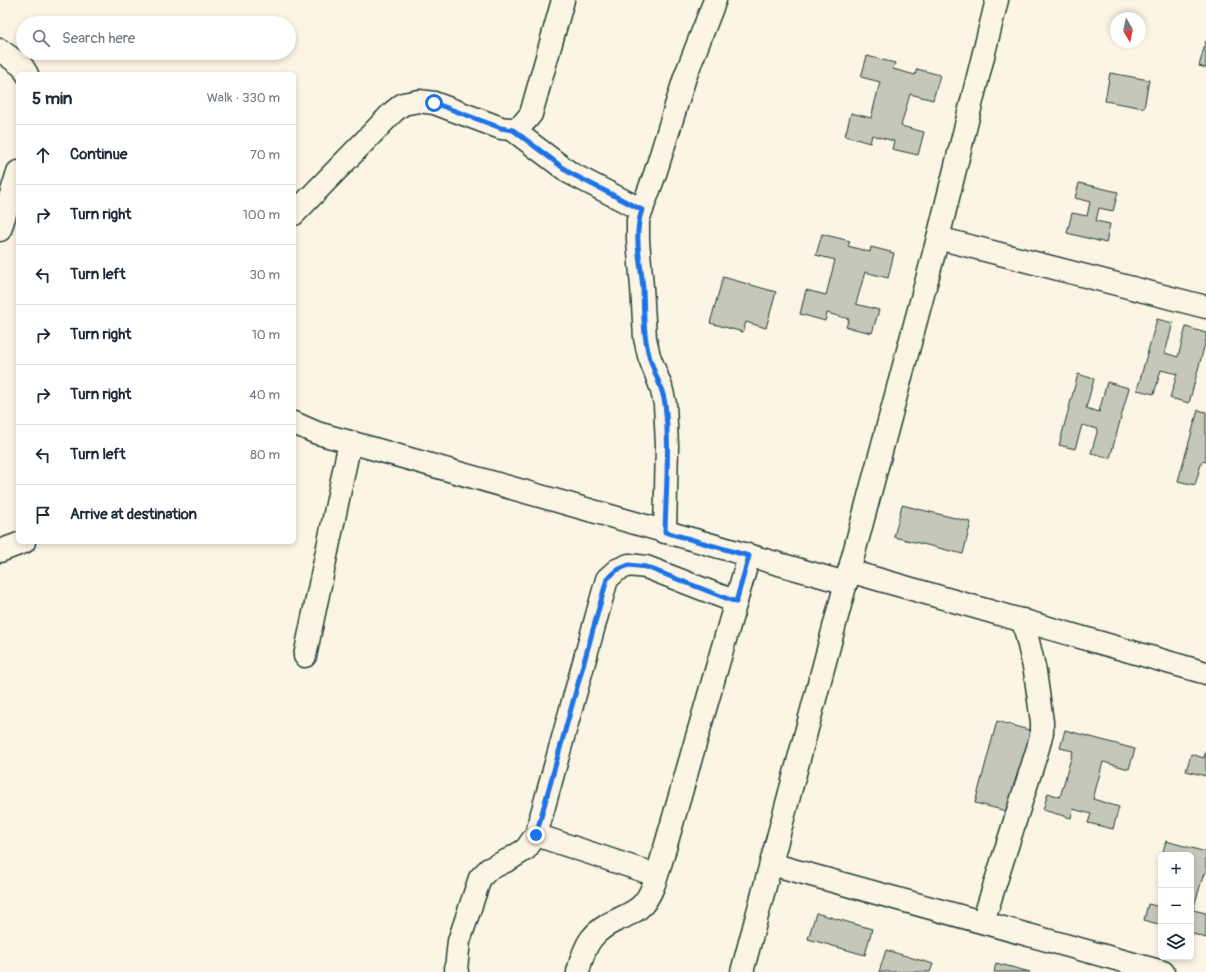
<!DOCTYPE html>
<html lang="en">
<head>
<meta charset="utf-8">
<style>
  body { margin:0; font-family:Pangolin,sans-serif; background:#f2f2f3; color:#1f2937 }
  .controls { position:absolute; right:12px; bottom:12px; display:grid; overflow:hidden; border-radius:6px; box-shadow:0 2px 6px #0003 }
  .controls button { width:36px; height:36px; display:grid; place-items:center; padding:0; border:0; border-bottom:1px solid #e0e1e3; background:#fff; color:#1f2937; font:20px sans-serif }
  .compass { position:absolute; left:1110px; top:12px; width:36px; height:36px; border-radius:50%; background:#fff; box-shadow:0 2px 6px #0003; rotate:171deg }
  .stop { position:absolute; width:12px; height:12px; margin:-9px; border:3px solid #1a73e8; border-radius:50%; background:#fff }
  .stop.end { background:#1a73e8; border-color:#fff; box-shadow:0 1px 4px #0008 }
  .list { margin:0; padding:0; list-style:none }
  h2 { display:flex; justify-content:space-between; align-items:center; height:52px; margin:0; padding:0 16px; font-size:17px }
  h2 small { font-size:13px; font-weight:400; color:#747a83 }
  .list li { display:grid; grid-template-columns:26px 1fr auto; gap:12px; align-items:center; box-sizing:border-box; height:60px; padding:0 16px; border-top:1px solid #e0e1e3 }
  .list b { display:block; font-size:15px; white-space:nowrap }
  .list em { font-size:13px; font-style:normal; color:#747a83 }
  .icon { flex:none; width:22px; height:22px; fill:none; stroke:currentColor; stroke-width:2; stroke-linecap:round; stroke-linejoin:round }
  .map { position:relative; flex:none; width:1206px; height:972px; overflow:hidden }
  .search { position:absolute; background:#fff; box-shadow:0 2px 6px #0003; left:16px; top:16px; width:280px; height:44px; display:flex; align-items:center; gap:10px; box-sizing:border-box; padding:0 14px; border-radius:22px; color:#747a83; font-size:15px }
  .panel { position:absolute; background:#fff; box-shadow:0 2px 6px #0003; left:16px; top:72px; width:280px; height:472px; border-radius:6px }
  .map>svg:first-child { display:block }
  .building { fill:#c5c7b9; stroke:#1f3d34 }
  .lines { fill:none; stroke-linecap:round; stroke-linejoin:round }
  .minor-casing { stroke:#1f3d34; stroke-width:25 }
  .minor { stroke:#fcf5e5; stroke-width:22 }
  .route { stroke:#1a73e8; stroke-width:5 }
</style>
</head>
<body>
<div class="map">
<svg width="1206" height="972" viewBox="0 0 1206 972">
  <rect width="100%" height="100%" fill="#fcf5e5"/>
  <filter id="ink" filterUnits="userSpaceOnUse"><feTurbulence type="fractalNoise" baseFrequency=".025" numOctaves="2"/><feDisplacementMap in="SourceGraphic" scale="8" xChannelSelector="R" yChannelSelector="G"/><feConvolveMatrix kernelMatrix="1 2 1 2 8 2 1 2 1" color-interpolation-filters="sRGB"/></filter>
  <g filter="url(#ink)">
    <!-- building -->
    <g class="building">
      <polygon points="1206,41 1206,68 1199,66"/>
      <polygon points="867,56 895,63 893,69 915,75 917,69 940,75 933,100 910,94 901,126 924,132 918,155 892,149 894,141 872,135 870,143 845,136 851,113 871,118 880,82 861,77"/>
      <polygon points="1110,73 1149,80 1144,108 1105,101"/>
      <polygon points="1079,183 1118,192 1113,211 1099,208 1096,221 1110,224 1106,243 1067,233 1072,213 1087,216 1090,202 1075,198"/>
      <polygon points="822,234 850,241 848,246 870,252 871,247 894,253 888,278 865,272 856,304 879,310 872,333 846,327 849,319 827,313 825,321 800,314 806,290 826,295 835,260 816,255"/>
      <polygon points="723,277 776,292 766,328 746,322 743,332 710,323"/>
      <polygon points="1157,319 1173,323 1165,353 1178,357 1186,327 1206,333 1206,340 1189,403 1170,398 1177,374 1161,370 1154,394 1137,390"/>
      <polygon points="1078,374 1094,379 1086,408 1099,412 1107,382 1129,388 1110,458 1091,453 1098,429 1082,425 1075,449 1059,445"/>
      <polygon points="1198,410 1206,412 1206,462 1202,461 1195,485 1178,481"/>
      <polygon points="902,505 971,522 963,554 894,537"/>
      <polygon points="997,721 1036,732 1014,813 975,803"/>
      <polygon points="1065,730 1135,749 1129,769 1103,762 1093,799 1119,807 1113,829 1088,823 1091,814 1073,809 1071,818 1043,810 1048,793 1060,797 1073,751 1060,748"/>
      <polygon points="1206,750 1206,776 1186,771 1191,754 1204,758"/>
      <polygon points="1166,841 1206,852 1206,873 1204,873 1193,910 1206,913 1206,938 1191,933 1191,855 1162,855"/>
      <polygon points="1148,904 1161,907 1161,925 1144,920"/>
      <polygon points="816,913 872,929 865,955 808,939"/>
      <polygon points="886,950 933,964 930,972 879,972"/>
      <polygon points="996,963 1030,972 994,972"/>
    </g>
    <g class="lines">
      <!-- minor casing -->
      <g class="minor-casing">
        <g id="minor">
          <polyline points="0,50 22,66 27,74"/>
          <polyline points="513,130 570,173 642,210"/>
          <path d="M 294,214 L 393,112 L 403,104 L 419,101 L 434,103 L 501,128 C 518,131 521,127 531,114 L 563,0"/>
          <polyline points="0,230 18,172"/>
          <polyline points="938,238 1206,307"/>
          <polyline points="294,423 317,433 350,442 846,583"/>
          <polyline points="665,532 667,446 665,404 661,387 649,356 645,338 642,287 638,240 638,220 655,174 685,77 715,0"/>
          <polyline points="0,551 24,542"/>
          <polyline points="849,571 1206,673"/>
          <polyline points="305,656 350,442"/>
          <polyline points="536,835 656,875"/>
          <polyline points="771,864 1163,972"/>
          <polyline points="983,922 1038,748 1042,732 1042,722 1035,671 1023,620"/>
          <polyline points="457,972 456,969 459,941 480,878 489,869 510,859 526,849 536,835 607,579 617,570 629,565 646,567 736,602"/>
          <path d="M 578,972 C 585,943 592,931 619,919 C 628,915 637,911 643,904 C 654,891 658,871 663,855 L 749,556"/>
          <polyline points="742,972 938,238 997,0"/>
        </g>
      </g>
      <!-- minor -->
      <use href="#minor" class="minor"/>
    </g>
  </g>
  <g class="lines" filter="url(#ink)">
    <!-- route -->
    <path class="route" d="M 434,103 L 501,128 L 513,130 L 570,173 L 642,210 C 633,235 641,263 643,289 C 644,311 643,334 649,355 C 653,372 663,387 665,404 C 670,444 666,491 665,532 L 749,556 L 736,602 L 646,567 L 629,565 L 617,570 L 607,579 L 536,835"/>
  </g>
</svg>
<div class="controls">
<button>+</button>
<button>−</button>
<button><svg class="icon" aria-label="layers" viewBox="0 0 24 24"><path d="M12 4l9 5-9 5-9-5zM3 14l9 5 9-5"/></svg></button>
</div>
<svg class="compass" viewBox="-18 -18 36 36"><path d="M0-13l5 13h-10z" fill="#e53935"/><path d="M0 13l5-13h-10z" fill="#747a83"/></svg>
<div class="stop" style="left:434px;top:103px"></div>
<div class="stop end" style="left:536px;top:835px"></div>
<div class="search"><svg class="icon" aria-label="search" viewBox="0 0 24 24"><circle cx="10" cy="10" r="6"/><path d="M15 15l6 6"/></svg>Search here</div>
<section class="panel">
<h2>5 min<small>Walk · 330 m</small></h2>
<ul class="list">
<li><svg class="icon" aria-label="ahead" viewBox="0 0 24 24"><path d="M12 20V5M6 11l6-6 6 6"/></svg><div><b>Continue</b></div><em>70 m</em></li>
<li><svg class="icon" aria-label="right" viewBox="0 0 24 24"><path d="M7 20v-9h11M14 6l5 5-5 5"/></svg><div><b>Turn right</b></div><em>100 m</em></li>
<li><svg class="icon" aria-label="left" viewBox="0 0 24 24"><path d="M17 20v-9H6M10 6l-5 5 5 5"/></svg><div><b>Turn left</b></div><em>30 m</em></li>
<li><svg class="icon" aria-label="right" viewBox="0 0 24 24"><path d="M7 20v-9h11M14 6l5 5-5 5"/></svg><div><b>Turn right</b></div><em>10 m</em></li>
<li><svg class="icon" aria-label="right" viewBox="0 0 24 24"><path d="M7 20v-9h11M14 6l5 5-5 5"/></svg><div><b>Turn right</b></div><em>40 m</em></li>
<li><svg class="icon" aria-label="left" viewBox="0 0 24 24"><path d="M17 20v-9H6M10 6l-5 5 5 5"/></svg><div><b>Turn left</b></div><em>80 m</em></li>
<li><svg class="icon" aria-label="arrive" viewBox="0 0 24 24"><path d="M6 21V4h12l-3 4 3 4H6"/></svg><div><b>Arrive at destination</b></div></li>
</ul>
</section>
</div>
</body>
</html>
